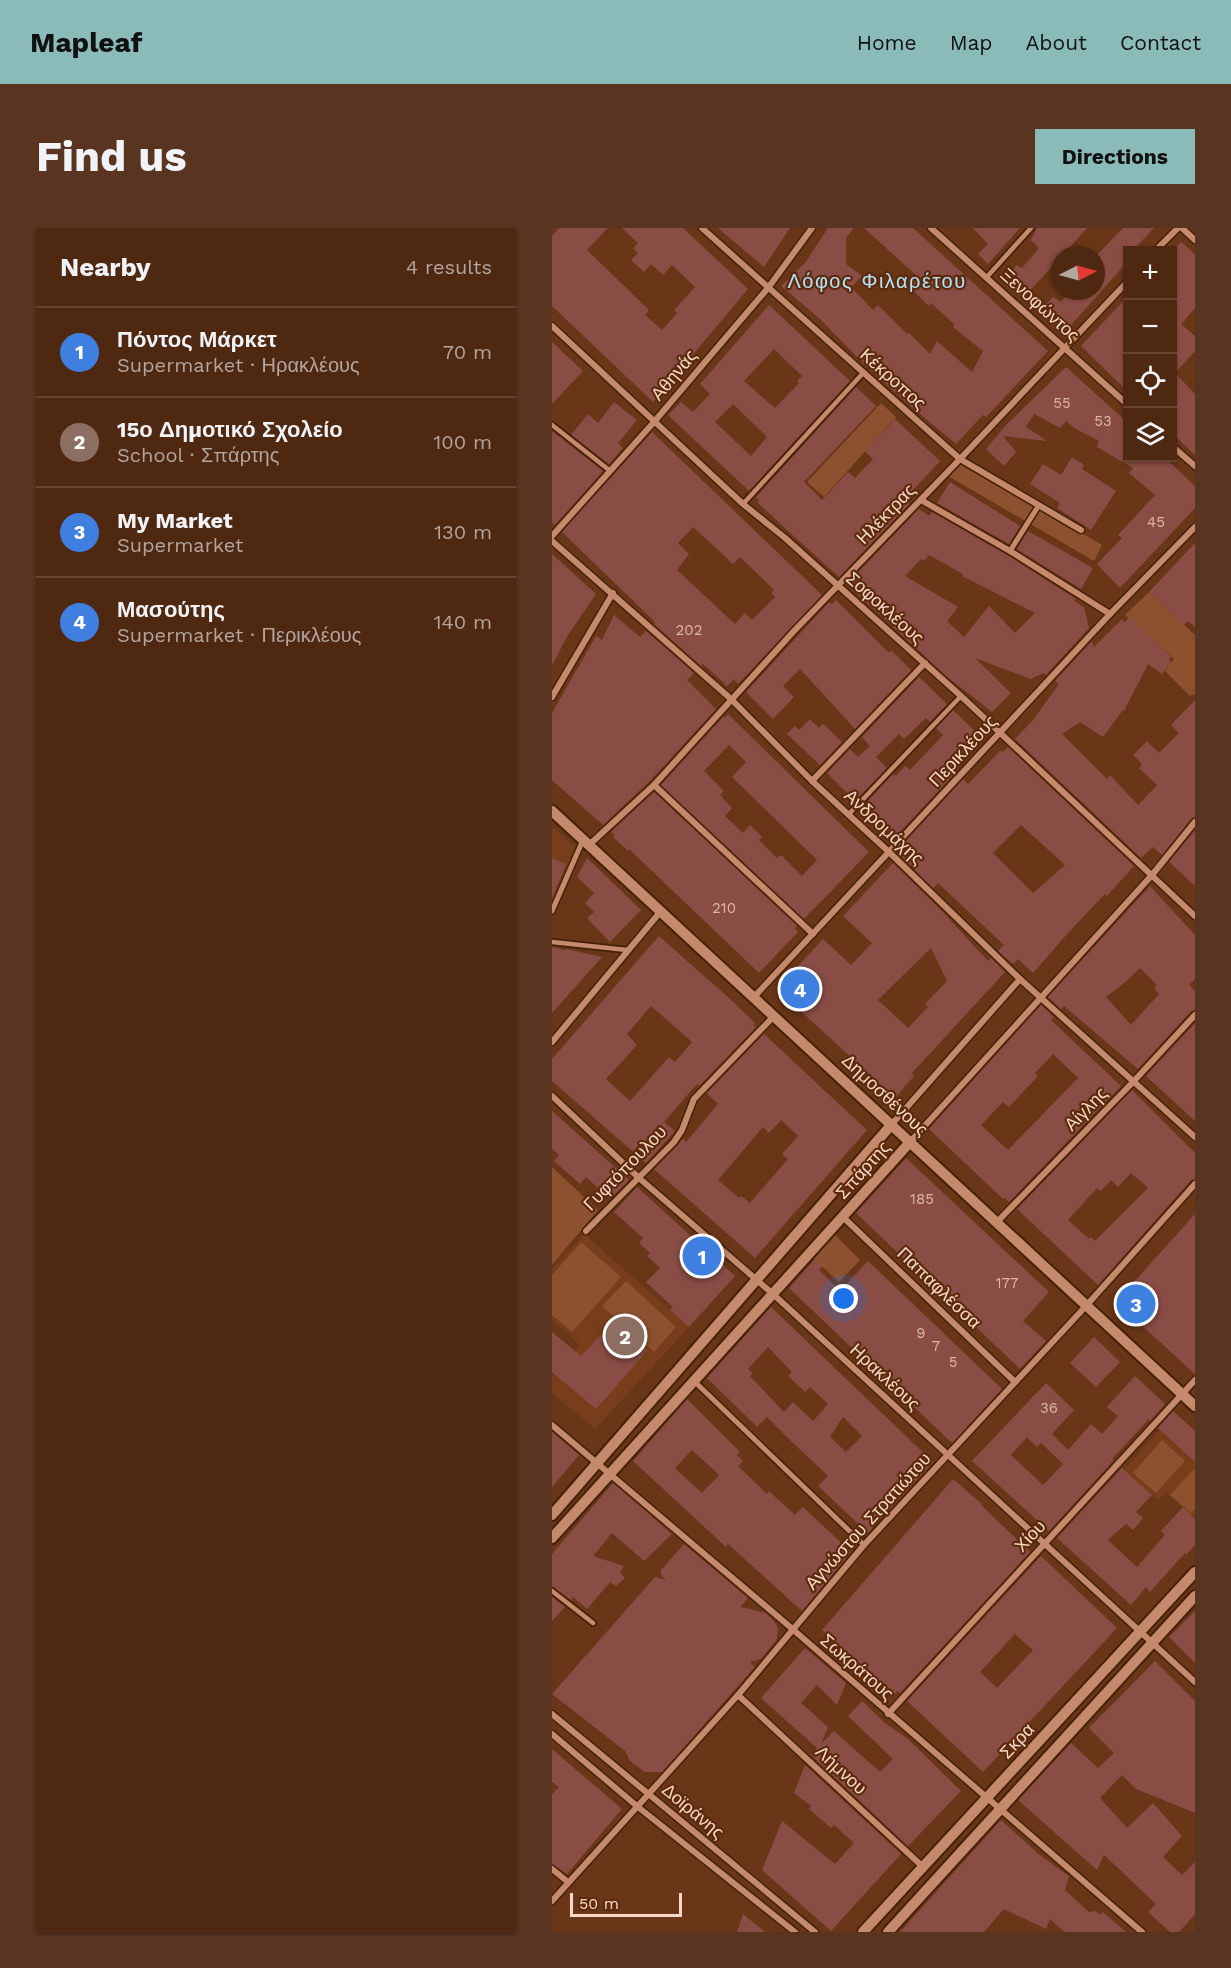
<!DOCTYPE html>
<html lang="en">
<head>
<meta charset="utf-8">
<style>
  body { margin:0; font-family:"Work Sans",sans-serif; background:#593420; color:#f1f3f6 }
  .controls { position:absolute; right:18px; top:18px; display:grid; overflow:hidden; border-radius:0px; box-shadow:0 2px 4px #0004 }
  .controls button { width:54px; height:54px; display:grid; place-items:center; padding:0; border:0; border-bottom:2px solid #664432; background:#4f2812; color:#f1f3f6; font:30px sans-serif }
  .compass { position:absolute; left:499px; top:18px; width:54px; height:54px; border-radius:50%; background:#4f2812; box-shadow:0 2px 4px #0004; rotate:84deg }
  .scale { position:absolute; left:18px; bottom:15px; width:112px; box-sizing:border-box; padding-left:6px; border:3px solid #f7d8c7; border-top:0; font-size:16px; line-height:21px; white-space:nowrap; color:#f7d8c7; -webkit-text-stroke:4px #5d2b0c; paint-order:stroke }
  .you { position:absolute; left:292px; top:1071px; width:21px; height:21px; margin:-15px; border:4px solid #fff; border-radius:50%; background:#1a73e8; box-shadow:0 0 0 9px #1a73e833 }
  .badge { display:grid; place-items:center; width:39px; height:39px; border-radius:50%; background:#8bbbb9; color:#fff; font-size:20px; font-weight:700 }
  .pin { position:absolute; translate:-50% -50%; border:3px solid #fff; box-shadow:0 2px 6px #0006 }
  .list { margin:0; padding:0; list-style:none }
  h2 { display:flex; justify-content:space-between; align-items:center; height:78px; margin:0; padding:0 24px; font-size:26px }
  h2 small { font-size:20px; font-weight:400; color:#b3a69f }
  .list li { display:grid; grid-template-columns:39px 1fr auto; gap:18px; align-items:center; box-sizing:border-box; height:90px; padding:0 24px; border-top:2px solid #664432 }
  .list b { display:block; font-size:22px; white-space:nowrap }
  .list p { margin:0; font-size:20px; white-space:nowrap; color:#b3a69f }
  .list em { font-size:20px; font-style:normal; color:#b3a69f }
  .icon { flex:none; width:33px; height:33px; fill:none; stroke:currentColor; stroke-width:2; stroke-linecap:round; stroke-linejoin:round }
  .map { position:relative; flex:none; width:643px; height:1704px; overflow:hidden; border-radius:0px }
  header { display:flex; align-items:center; gap:36px; box-sizing:border-box; height:84px; padding:0 30px; background:#8bbbb9; color:#111 }
  header strong { font-size:28px }
  nav { display:flex; gap:33px; margin-inline-start:auto; font-size:21px }
  .intro { display:flex; align-items:center; justify-content:space-between; box-sizing:border-box; height:144px; padding:0 36px }
  h1 { margin:0; font-size:42px }
  .button { padding:15px 27px; border-radius:0px; background:#8bbbb9; color:#111; font-size:21px; font-weight:700 }
  main { display:flex; gap:36px; padding:0 36px }
  aside { flex:1; background:#4f2812; border-radius:0px; box-shadow:0 2px 4px #0004 }
  .map>svg:first-child { display:block }
  .built { fill:#783e1b }
  .green { fill:#8d5130 }
  .building { fill:#8a4d45; fill-rule:evenodd }
  .lines { fill:none; stroke-linecap:round; stroke-linejoin:round }
  .service-casing { stroke:#462009; stroke-width:8 }
  .pedestrian-casing { stroke:#462009; stroke-width:8 }
  .minor-casing { stroke:#462009; stroke-width:9 }
  .tertiary-casing { stroke:#462009; stroke-width:14 }
  .service { stroke:#c48a6b; stroke-width:4.5 }
  .pedestrian { stroke:#c48a6b; stroke-width:5 }
  .minor { stroke:#c48a6b; stroke-width:6 }
  .tertiary { stroke:#c48a6b; stroke-width:10 }
  .labels { text-anchor:middle; stroke-width:4.5; stroke-linejoin:round; paint-order:stroke }
  .number-label { font-size:15px; fill:#dcb5a6 }
  .street-label { font-size:18px; fill:#f7d8c7; stroke:#5d2b0c }
  .neighbourhood-label { font-size:20px; letter-spacing:1.5px; fill:#b3e4fb; stroke:#5d2b0c }
</style>
</head>
<body>
<header>
<strong>Mapleaf</strong>
<nav><a>Home</a><a>Map</a><a>About</a><a>Contact</a></nav>
</header>
<div class="intro"><h1>Find us</h1><a class="button">Directions</a></div>
<main>
<aside>
<h2>Nearby<small>4 results</small></h2>
<ul class="list">
<li><span class="badge" style="background:#3f7fe0">1</span><div><b>Πόντος Μάρκετ</b><p>Supermarket · Ηρακλέους</p></div><em>70 m</em></li>
<li><span class="badge" style="background:#8d6e63">2</span><div><b>15ο Δημοτικό Σχολείο</b><p>School · Σπάρτης</p></div><em>100 m</em></li>
<li><span class="badge" style="background:#3f7fe0">3</span><div><b>My Market</b><p>Supermarket</p></div><em>130 m</em></li>
<li><span class="badge" style="background:#3f7fe0">4</span><div><b>Μασούτης</b><p>Supermarket · Περικλέους</p></div><em>140 m</em></li>
</ul>
</aside>
<div class="map">
<svg width="643" height="1704" viewBox="0 0 643 1704">
  <rect width="100%" height="100%" fill="#693618"/>
  <!-- built -->
  <g class="built">
    <polygon points="0,599 24,619 0,675"/>
    <polygon points="32,1006 137,1099 43,1201 0,1165 0,1149 28,1117 0,1092 0,1041"/>
    <polygon points="623,1185 643,1203 643,1291 614,1264 606,1272 572,1242"/>
  </g>
  <!-- green -->
  <g class="green">
    <polygon points="329,175 344,189 272,269 255,254"/>
    <polygon points="408,234 550,317 542,333 396,248"/>
    <polygon points="597,364 643,407 643,466 638,468 613,443 622,431 573,387"/>
    <polygon points="0,939 46,982 0,1037"/>
    <polygon points="283,1007 308,1032 287,1054 261,1030"/>
    <polygon points="29,1014 69,1049 20,1104 0,1087 0,1047"/>
    <polygon points="74,1053 124,1099 102,1124 50,1078"/>
    <polygon points="610,1212 633,1233 604,1265 581,1245"/>
    <polygon points="643,1240 643,1281 639,1285 618,1267"/>
  </g>
  <!-- building -->
  <g class="building">
    <polygon points="7,0 56,0 35,22 97,82 93,87 110,102 125,85 122,82 143,59 120,37 111,47 99,36 92,44 79,32 86,25 81,20 86,15 70,0 131,0 196,61 101,174 0,78 0,8"/>
    <polygon points="166,0 238,0 212,39"/>
    <polygon points="276,0 302,0 294,10 294,36 310,48 299,59 321,82 326,77 355,106 357,105 378,126 385,113 420,144 431,123 401,99 402,96 379,75 377,78 355,57 364,47 312,0 361,0 496,123 434,189 431,187 404,216 357,177 310,134 267,90 229,58 253,35"/>
    <polygon points="421,0 468,0 436,36 426,26 436,16"/>
    <polygon points="485,0 535,0 511,27 508,27 508,30 471,70 453,57 464,37 470,40 487,20 479,12"/>
    <polygon points="571,0 602,0 581,22 576,22 576,33 512,105 487,83 501,69 509,74 519,63 544,63 544,28"/>
    <polygon points="629,14 643,26 643,80 629,96 643,108 643,123 623,145 643,166 643,227 621,206 621,23"/>
    <polygon points="576,68 576,164 529,118"/>
    <path d="M 217,77 L 298,153 L 197,263 L 116,187 L 129,174 L 141,184 L 158,166 L 148,156 ZM 222,121 L 250,148 L 245,153 L 247,155 L 223,180 L 192,153 ZM 181,176 L 215,209 L 199,228 L 163,194 Z"/>
    <polygon points="0,114 31,143 0,176"/>
    <polygon points="514,139 576,195 576,230 613,230 643,258 643,280 568,360 545,336 570,310 566,307 603,267 577,245 581,240 545,219 547,213 524,201 514,193 508,200 482,186 474,199 495,213 451,208 464,224 452,238 434,221 453,198"/>
    <polygon points="304,159 324,178 252,254 270,272 296,244 303,250 321,231 313,223 343,191 388,233 353,271 358,275 287,349 235,302 205,274 207,272 204,269"/>
    <polygon points="62,174 85,192 66,215 71,220 57,236 19,207 36,186 46,195"/>
    <polygon points="0,203 51,243 3,297 0,294"/>
    <path d="M 100,204 L 270,367 L 186,456 L 182,451 L 175,458 L 151,436 L 149,438 L 102,396 L 103,394 L 10,304 ZM 141,299 L 181,336 L 188,329 L 222,362 L 219,365 L 223,369 L 200,392 L 193,385 L 183,396 L 125,342 L 137,326 L 126,315 Z"/>
    <polygon points="520,229 532,237 530,241 564,263 539,302 505,280 508,275 478,256 491,236 509,247"/>
    <polygon points="398,254 468,298 457,316 385,275"/>
    <path d="M 367,281 L 377,288 L 380,284 L 455,327 L 524,371 L 522,373 L 532,379 L 537,400 L 494,447 L 491,445 L 479,451 L 423,430 L 459,465 L 440,484 L 393,447 L 295,356 ZM 377,327 L 411,346 L 410,348 L 483,385 L 463,405 L 437,378 L 412,409 L 395,393 L 406,379 L 353,348 L 369,331 L 372,333 Z"/>
    <polygon points="476,303 541,340 529,361 465,321"/>
    <polygon points="643,315 643,399 636,393 632,397 597,364"/>
    <polygon points="0,326 44,366 16,407 0,437"/>
    <polygon points="284,372 337,425 339,422 359,442 303,501 248,441 231,458 242,469 221,491 194,464 277,374 280,376"/>
    <polygon points="62,387 88,409 94,403 142,445 135,452 164,481 98,553 51,597 0,552 0,485 44,408 50,412"/>
    <polygon points="577,389 619,429 617,432 620,434 610,446 596,436 572,483 571,482 551,509 528,494 510,506 555,551 558,547 586,577 605,557 587,540 590,536 581,527 595,513 607,525 627,505 619,497 643,472 643,589 639,591 610,627 601,619 589,630 463,511 481,492 507,456 503,453 540,413 542,419 570,391 573,394"/>
    <polygon points="367,449 395,476 378,494 374,490 352,511 347,506 324,529 335,540 304,572 301,571 275,545 298,521 306,529 318,518 310,509"/>
    <polygon points="401,482 427,507 405,530 408,533 401,541 404,544 343,609 311,578 341,546 344,548 353,538 358,542 391,507 384,500"/>
    <path d="M 176,486 L 317,624 L 252,691 L 109,557 L 172,488 L 173,490 ZM 177,517 L 194,534 L 180,549 L 265,632 L 250,648 L 229,627 L 225,630 L 207,612 L 210,609 L 198,597 L 191,605 L 173,588 L 180,580 L 168,567 L 172,563 L 152,543 Z"/>
    <polygon points="258,491 267,500 271,496 290,514 268,537 235,506 243,498 247,502"/>
    <path d="M 456,519 L 582,638 L 555,668 L 553,666 L 517,704 L 481,745 L 466,731 L 461,736 L 446,723 L 452,717 L 386,655 L 381,660 L 348,627 L 355,620 L 351,616 L 411,551 L 416,556 L 449,522 L 451,524 ZM 469,597 L 513,637 L 481,665 L 441,625 Z"/>
    <polygon points="102,564 245,698 243,700 246,704 207,745 77,621 76,623 61,609 63,607 59,604"/>
    <polygon points="643,602 643,658 617,634"/>
    <polygon points="0,630 14,636 0,670"/>
    <polygon points="35,630 89,682 58,714 35,690 42,684 33,675 42,665 25,649"/>
    <path d="M 341,635 L 389,682 L 436,733 L 439,730 L 453,744 L 360,845 L 362,848 L 343,870 L 225,761 L 271,711 L 299,737 L 320,715 L 291,688 ZM 379,720 L 395,753 L 373,776 L 376,779 L 356,800 L 326,772 Z"/>
    <path d="M 598,658 L 643,707 L 643,751 L 637,757 L 643,763 L 643,782 L 639,783 L 586,841 L 512,778 L 509,781 L 496,769 ZM 588,740 L 605,757 L 602,760 L 607,766 L 579,797 L 554,769 L 570,757 Z"/>
    <path d="M 107,708 L 178,771 L 203,795 L 201,797 L 204,799 L 147,858 L 145,856 L 112,894 L 123,903 L 94,935 L 0,853 L 0,831 ZM 99,778 L 140,814 L 123,834 L 117,829 L 78,873 L 54,851 L 85,817 L 75,806 Z"/>
    <polygon points="0,719 13,722 15,721 50,729 0,785"/>
    <path d="M 489,777 L 502,789 L 499,792 L 569,858 L 457,974 L 453,970 L 451,971 L 377,901 ZM 501,826 L 526,850 L 456,922 L 429,897 L 451,874 L 457,879 L 486,848 L 483,845 Z"/>
    <polygon points="643,795 643,893 594,848"/>
    <path d="M 212,806 L 315,902 L 203,1030 L 102,941 L 131,911 L 134,914 L 166,876 L 155,865 ZM 229,892 L 246,908 L 230,926 L 236,931 L 198,975 L 189,968 L 187,970 L 166,952 L 211,899 L 217,905 Z"/>
    <path d="M 580,862 L 643,925 L 643,951 L 639,952 L 546,1057 L 465,981 ZM 579,945 L 596,960 L 543,1013 L 539,1009 L 537,1011 L 516,992 L 545,960 L 549,963 L 559,952 L 566,959 Z"/>
    <polygon points="0,883 77,952 58,971 34,949 28,956 2,933 7,927 0,921"/>
    <polygon points="354,930 497,1064 471,1093 494,1113 468,1141 304,985"/>
    <polygon points="85,959 183,1048 137,1099 118,1082 121,1079 94,1054 108,1040 95,1028 98,1025 87,1015 91,1010 62,984"/>
    <polygon points="643,986 643,1146 564,1074"/>
    <polygon points="263,1031 271,1038 267,1042 288,1063 316,1033 450,1161 400,1215 237,1060"/>
    <path d="M 219,1079 L 381,1234 L 316,1305 L 266,1258 L 276,1248 L 238,1212 L 215,1189 L 205,1199 L 155,1150 ZM 216,1119 L 240,1144 L 236,1148 L 253,1164 L 258,1159 L 276,1176 L 261,1193 L 241,1174 L 232,1184 L 198,1148 L 201,1145 L 196,1141 ZM 291,1189 L 310,1208 L 294,1224 L 278,1209 Z"/>
    <polygon points="62,1093 96,1122 44,1181 0,1144 0,1104 29,1128"/>
    <polygon points="542,1109 568,1134 544,1159 518,1135"/>
    <path d="M 583,1148 L 613,1176 L 598,1193 L 597,1191 L 560,1231 L 562,1232 L 497,1303 L 420,1233 L 494,1155 L 522,1182 L 500,1206 L 516,1222 L 539,1196 L 550,1206 L 566,1188 L 555,1179 ZM 475,1209 L 485,1219 L 489,1215 L 511,1236 L 491,1257 L 459,1227 Z"/>
    <path d="M 135,1171 L 188,1224 L 185,1227 L 191,1233 L 186,1238 L 215,1266 L 217,1263 L 243,1287 L 251,1279 L 299,1324 L 250,1383 L 176,1316 L 174,1319 L 81,1233 ZM 140,1222 L 167,1247 L 150,1265 L 123,1240 Z"/>
    <polygon points="621,1183 643,1203 643,1234 606,1200"/>
    <polygon points="0,1204 27,1227 0,1259"/>
    <polygon points="570,1240 600,1267 584,1284 591,1290 581,1302 574,1296 556,1312 585,1339 613,1307 609,1303 631,1279 643,1291 643,1317 634,1327 633,1325 598,1364 594,1359 579,1377 505,1310"/>
    <polygon points="401,1251 430,1276 429,1277 478,1324 348,1465 345,1463 343,1466 270,1402"/>
    <polygon points="61,1255 120,1306 92,1333 60,1305 41,1328 72,1338 68,1344 73,1350 64,1358 58,1354 35,1381 21,1369 19,1372 0,1359 0,1326"/>
    <polygon points="132,1316 196,1370 188,1379 214,1385 222,1393 226,1400 225,1411 209,1431 198,1434 203,1439 110,1544 93,1544 78,1533 73,1523 0,1466 103,1349 114,1352 109,1347 109,1342"/>
    <path d="M 489,1328 L 565,1400 L 431,1544 L 355,1473 ZM 463,1406 L 481,1422 L 445,1460 L 428,1444 Z"/>
    <polygon points="0,1369 13,1379 0,1393"/>
    <polygon points="643,1383 643,1435 617,1409"/>
    <polygon points="253,1420 294,1455 285,1477 265,1457 249,1475 276,1499 269,1516 282,1503 328,1544 341,1531 296,1488 310,1473 333,1495 356,1511 409,1563 356,1618 259,1527 265,1520 209,1470"/>
    <polygon points="603,1433 643,1473 643,1585 584,1561 570,1547 548,1570 575,1600 601,1575 630,1608 611,1629 630,1647 643,1634 643,1686 627,1704 618,1704 596,1684 604,1676 552,1627 545,1642 466,1572 519,1515 546,1540 562,1525 537,1500"/>
    <polygon points="0,1521 70,1581 15,1646 0,1636 0,1567 7,1559 0,1554"/>
    <polygon points="253,1537 349,1626 279,1703 210,1642 230,1593 283,1636 302,1615 282,1597 279,1600 257,1581 259,1578 242,1565"/>
    <polygon points="449,1592 489,1628 517,1648 513,1662 537,1684 543,1683 549,1687 551,1684 574,1704 513,1704 498,1691 494,1701 452,1681 432,1704 348,1704"/>
    <polygon points="191,1686 213,1704 185,1704"/>
  </g>
  <g class="lines">
    <!-- service casing -->
    <g class="service-casing">
      <g id="service">
        <polyline points="434,50 479,0"/>
        <polyline points="0,197 57,242"/>
        <polyline points="191,276 312,144"/>
        <polyline points="297,586 409,468"/>
        <polyline points="0,714 75,722"/>
        <polyline points="0,1363 41,1395"/>
      </g>
    </g>
    <!-- pedestrian casing -->
    <g class="pedestrian-casing">
      <g id="pedestrian">
        <polyline points="458,323 487,277"/>
        <polyline points="0,683 31,612"/>
        <polyline points="142,1153 312,1317"/>
      </g>
    </g>
    <!-- minor casing -->
    <g class="minor-casing">
      <g id="minor">
        <polyline points="150,0 408,231 529,302"/>
        <polyline points="379,0 576,177"/>
        <polyline points="630,0 643,12"/>
        <polyline points="604,22 626,0"/>
        <polyline points="0,98 191,276 232,309 409,468 643,688"/>
        <polyline points="620,218 643,238"/>
        <polyline points="369,272 458,323 558,386"/>
        <polyline points="0,308 102,194 216,60 260,0"/>
        <polyline points="0,313 179,471 260,553 337,624 468,751 643,909"/>
        <polyline points="0,469 61,365"/>
        <polyline points="260,553 373,435"/>
        <polyline points="102,557 261,706"/>
        <polyline points="37,617 102,557 242,403 408,231 576,53"/>
        <polyline points="202,769 558,386 643,299"/>
        <polyline points="0,814 109,683"/>
        <polyline points="0,868 87,950 221,1066 643,1454"/>
        <polyline points="340,896 468,751"/>
        <polyline points="359,913 600,647 643,594"/>
        <polyline points="291,989 463,1154"/>
        <polyline points="445,994 581,854 643,787"/>
        <polyline points="34,1003 122,914 130,902 142,871 222,788"/>
        <polyline points="0,1197 230,1392 590,1704"/>
        <polyline points="186,1467 371,1639"/>
        <polyline points="0,1486 263,1704"/>
        <polyline points="336,1486 643,1152"/>
        <polyline points="0,1506 86,1579 243,1704"/>
        <polyline points="0,1641 16,1654"/>
        <polyline points="0,1673 186,1467 312,1317 534,1078 643,956"/>
      </g>
    </g>
    <!-- tertiary casing -->
    <g class="tertiary-casing">
      <g id="tertiary">
        <polyline points="0,583 643,1178"/>
        <polyline points="0,1287 340,896"/>
        <polyline points="0,1310 359,913"/>
        <polyline points="311,1704 643,1344"/>
        <polyline points="336,1704 643,1368"/>
      </g>
    </g>
    <!-- service -->
    <use href="#service" class="service"/>
    <!-- pedestrian -->
    <use href="#pedestrian" class="pedestrian"/>
    <!-- minor -->
    <use href="#minor" class="minor"/>
    <!-- tertiary -->
    <use href="#tertiary" class="tertiary"/>
  </g>
  <g class="labels">
    <!-- number labels -->
    <g class="number-label">
      <text x="510" y="180">55</text>
      <text x="551" y="198">53</text>
      <text x="604" y="299">45</text>
      <text x="137" y="407">202</text>
      <text x="172" y="685">210</text>
      <text x="370" y="976">185</text>
      <text x="455" y="1060">177</text>
      <text x="369" y="1110">9</text>
      <text x="384" y="1123">7</text>
      <text x="401" y="1139">5</text>
      <text x="497" y="1185">36</text>
    </g>
    <!-- street labels -->
    <g class="street-label">
      <text transform="translate(488 77) rotate(42)" y="6">Ξενοφώντος</text>
      <text transform="translate(122 147) rotate(-50)" y="6">Αθηνάς</text>
      <text transform="translate(341 151) rotate(42)" y="6">Κέκροπος</text>
      <text transform="translate(334 286) rotate(-46)" y="6">Ηλέκτρας</text>
      <text transform="translate(333 380) rotate(42)" y="6">Σοφοκλέους</text>
      <text transform="translate(411 523) rotate(-47)" y="6">Περικλέους</text>
      <text transform="translate(332 599) rotate(43)" y="6">Ανδρομάχης</text>
      <text transform="translate(333 867) rotate(43)" y="6">Δημοσθένους</text>
      <text transform="translate(534 881) rotate(-46)" y="6">Αίγλης</text>
      <text transform="translate(73 940) rotate(-46)" y="6">Γυφτόπουλου</text>
      <text transform="translate(311 942) rotate(-48)" y="6">Σπάρτης</text>
      <text transform="translate(387 1060) rotate(44)" y="6">Παπαφλέσσα</text>
      <text transform="translate(333 1149) rotate(43)" y="6">Ηρακλέους</text>
      <text transform="translate(316 1293) rotate(-48)" y="6">Αγνώστου Στρατιώτου</text>
      <text transform="translate(478 1308) rotate(-47)" y="6">Χίου</text>
      <text transform="translate(305 1439) rotate(41)" y="6">Σωκράτους</text>
      <text transform="translate(465 1513) rotate(-47)" y="6">Σκρα</text>
      <text transform="translate(289 1542) rotate(43)" y="6">Λήμνου</text>
      <text transform="translate(141 1583) rotate(40)" y="6">Δοϊράνης</text>
    </g>
    <!-- neighbourhood labels -->
    <g class="neighbourhood-label">
      <text x="325" y="60">Λόφος Φιλαρέτου</text>
    </g>
  </g>
</svg>
<div class="controls">
<button>+</button>
<button>−</button>
<button><svg class="icon" aria-label="locate" viewBox="0 0 24 24"><circle cx="12" cy="12" r="6"/><path d="M12 2v4M12 18v4M2 12h4M18 12h4"/></svg></button>
<button><svg class="icon" aria-label="layers" viewBox="0 0 24 24"><path d="M12 4l9 5-9 5-9-5zM3 14l9 5 9-5"/></svg></button>
</div>
<svg class="compass" viewBox="-18 -18 36 36"><path d="M0-13l5 13h-10z" fill="#e53935"/><path d="M0 13l5-13h-10z" fill="#b3a69f"/></svg>
<div class="scale">50 m</div>
<div class="you"></div>
<div class="pin badge" style="left:150px;top:1028px;background:#3f7fe0">1</div>
<div class="pin badge" style="left:73px;top:1108px;background:#8d6e63">2</div>
<div class="pin badge" style="left:584px;top:1076px;background:#3f7fe0">3</div>
<div class="pin badge" style="left:248px;top:761px;background:#3f7fe0">4</div>
</div>
</main>
</body>
</html>
